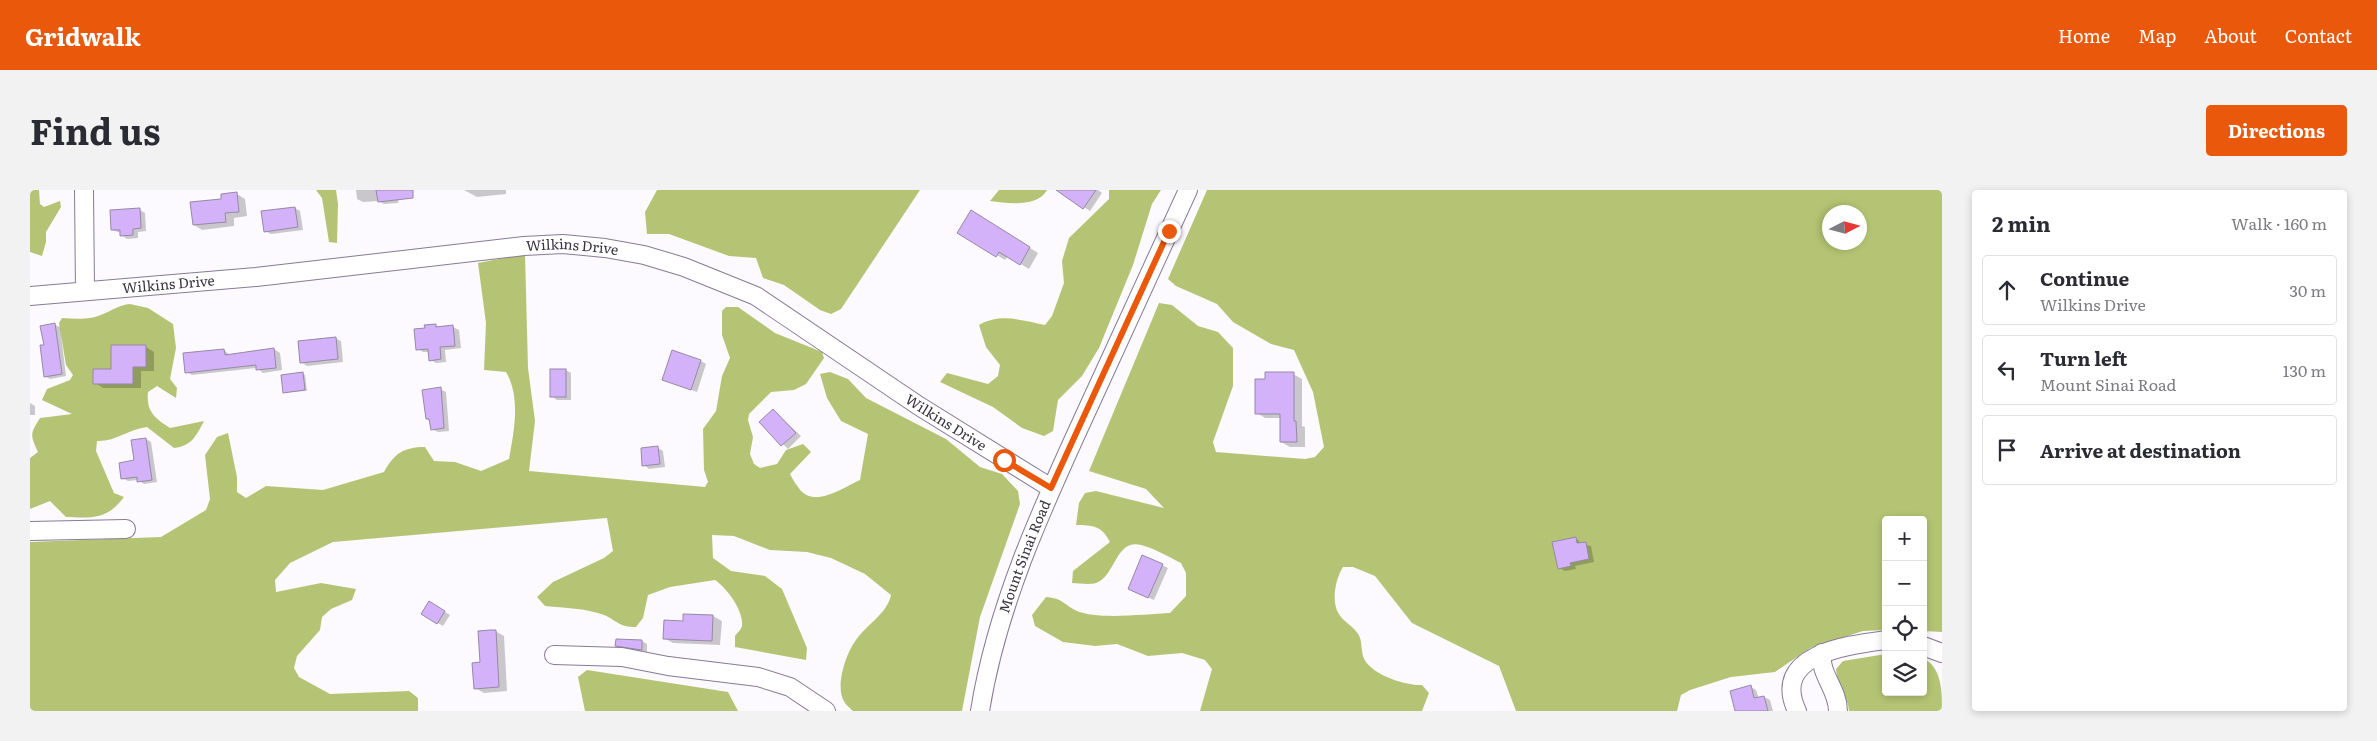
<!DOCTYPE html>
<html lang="en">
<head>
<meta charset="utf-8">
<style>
  body { margin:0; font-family:Literata,serif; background:#f2f2f3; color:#2b2b33 }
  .controls { position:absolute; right:15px; bottom:15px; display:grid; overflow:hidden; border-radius:5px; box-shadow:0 2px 8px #0003 }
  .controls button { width:45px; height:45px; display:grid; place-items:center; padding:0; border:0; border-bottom:1px solid #e1e1e2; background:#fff; color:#2b2b33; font:25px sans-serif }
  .compass { position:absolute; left:1792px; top:15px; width:45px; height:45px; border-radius:50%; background:#fff; box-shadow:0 2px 8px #0003; rotate:84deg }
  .stop { position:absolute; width:15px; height:15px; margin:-11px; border:4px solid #ea580c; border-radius:50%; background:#fff }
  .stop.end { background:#ea580c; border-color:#fff; box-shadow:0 1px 5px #0008 }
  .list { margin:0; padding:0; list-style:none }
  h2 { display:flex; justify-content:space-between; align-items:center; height:65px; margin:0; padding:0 20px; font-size:21px }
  h2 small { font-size:16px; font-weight:400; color:#7c7c81 }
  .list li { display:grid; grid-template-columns:32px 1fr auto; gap:15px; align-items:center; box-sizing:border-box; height:70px; margin:0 10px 10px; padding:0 10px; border:1px solid #e1e1e2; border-radius:5px }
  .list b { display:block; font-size:19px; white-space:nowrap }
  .list p { margin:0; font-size:16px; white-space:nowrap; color:#7c7c81 }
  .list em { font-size:16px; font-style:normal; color:#7c7c81 }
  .icon { flex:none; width:28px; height:28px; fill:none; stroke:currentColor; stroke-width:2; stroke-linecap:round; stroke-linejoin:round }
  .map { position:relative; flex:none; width:1912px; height:521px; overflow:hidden; border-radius:5px }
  header { display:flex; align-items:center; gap:30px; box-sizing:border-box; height:70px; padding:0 25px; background:#ea580c; color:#fff }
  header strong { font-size:24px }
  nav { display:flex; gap:28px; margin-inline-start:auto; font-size:18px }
  .intro { display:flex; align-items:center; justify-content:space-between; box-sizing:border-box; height:120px; padding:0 30px }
  h1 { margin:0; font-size:35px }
  .button { padding:12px 22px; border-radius:5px; background:#ea580c; color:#fff; font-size:18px; font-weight:700 }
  main { display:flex; gap:30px; padding:0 30px }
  aside { flex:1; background:#fff; border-radius:5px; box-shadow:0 2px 8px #0003 }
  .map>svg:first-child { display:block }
  .forest { fill:#b5c474; fill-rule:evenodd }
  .shadow { fill:#0003 }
  .building { fill:#d4b2fa; stroke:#9589a3 }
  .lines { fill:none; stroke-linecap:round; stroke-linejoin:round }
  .minor-casing { stroke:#877b95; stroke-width:20 }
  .minor { stroke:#fff; stroke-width:18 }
  .route { stroke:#ea580c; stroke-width:6 }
  .labels { text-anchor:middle; stroke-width:4; stroke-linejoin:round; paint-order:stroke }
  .street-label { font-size:14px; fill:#39343f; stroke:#fff }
</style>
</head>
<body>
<header>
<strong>Gridwalk</strong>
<nav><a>Home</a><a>Map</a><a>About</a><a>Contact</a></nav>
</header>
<div class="intro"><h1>Find us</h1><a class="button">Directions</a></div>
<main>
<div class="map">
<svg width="1912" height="521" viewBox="0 0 1912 521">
  <rect width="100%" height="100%" fill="#fcf9ff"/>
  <!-- forest -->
  <g class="forest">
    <polygon points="0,0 9,0 10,14 14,17 30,11 31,17 16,42 16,52 12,66 0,62"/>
    <polygon points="286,0 306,0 308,14 307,53 299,52 292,8"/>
    <polygon points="627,0 890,0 811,119 801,124 790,120 754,95 733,88 726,68 699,66 639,44 617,44 615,22"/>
    <path d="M 969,0 L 1017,0 C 1007,18 977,13 960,11 Z"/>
    <path d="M 1079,0 L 1131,0 L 1122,14 L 1103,75 L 1069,158 L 1052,186 L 1028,210 L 1023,241 L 1014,246 L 992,238 L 963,217 L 910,192 L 917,183 L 958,194 L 968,186 L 970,175 L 956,157 L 949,135 C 970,123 992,130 1015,135 L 1022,126 L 1034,93 L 1032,71 L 1039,48 L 1079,9 Z"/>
    <path d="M 1177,0 L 1912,0 L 1912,442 L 1893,441 L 1893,330 L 1856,330 L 1856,440 L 1833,441 L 1780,458 L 1745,482 L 1701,487 L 1660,500 L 1651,505 L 1647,521 L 1486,521 L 1469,476 L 1382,433 L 1345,386 L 1323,377 L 1313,377 C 1305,390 1300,414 1311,427 C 1316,433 1324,437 1328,444 C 1332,449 1331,459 1333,466 C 1338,484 1376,496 1392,495 L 1399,503 L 1392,521 L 1170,521 L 1182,479 L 1175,470 L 1152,463 L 1118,466 L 1087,454 L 1065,456 L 1033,452 L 1005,436 L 1002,425 L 1016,407 C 1033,408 1034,415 1047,421 C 1068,430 1116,424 1140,423 L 1156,406 L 1156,383 L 1151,373 C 1139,367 1124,358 1111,355 C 1085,349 1086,386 1066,393 C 1059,395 1049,393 1042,393 L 1043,381 L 1080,352 C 1072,336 1063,335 1046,335 L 1049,313 L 1055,303 L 1066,301 L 1134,318 L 1116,299 L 1059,281 L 1129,113 L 1142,115 L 1168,136 L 1188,142 L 1203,158 L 1203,196 L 1183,252 L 1186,262 L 1275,269 L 1285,267 L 1294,257 L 1283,202 L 1264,160 L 1241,154 L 1203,132 L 1187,114 L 1146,96 L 1138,89 ZM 1800,22 L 1830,22 L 1830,52 L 1800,52 Z"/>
    <path d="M 495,64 L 498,178 L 505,231 L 499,281 L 675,297 L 678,292 L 674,280 L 673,239 L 686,221 L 692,186 L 700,168 L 692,145 L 692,121 L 696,117 L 708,117 L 745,143 L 792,162 L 794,168 L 776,194 L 764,200 L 741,202 L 719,224 L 718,230 L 723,247 L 720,264 L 724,274 L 730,278 L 747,274 L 756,260 L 773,254 L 781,262 L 760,284 C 763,290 767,296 771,301 C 787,317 814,297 830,290 L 838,244 L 811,231 L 797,208 L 790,184 L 800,182 L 818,189 L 836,208 L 916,249 L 950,277 L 972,284 L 988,301 L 990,314 L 950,427 L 932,521 L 823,521 C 820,518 817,516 815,513 C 804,498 816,463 826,450 C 837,434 857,424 861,405 L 835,384 L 801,368 L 777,362 L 740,360 L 704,346 L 682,345 L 683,368 L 701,381 L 735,386 L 752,399 L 777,458 L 776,470 L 705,457 L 705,446 C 707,443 711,440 712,436 C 714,421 697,398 685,390 L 640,397 L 618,405 L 613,428 L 606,437 C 588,437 588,431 574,425 C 555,418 535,418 515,416 L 507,407 L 523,392 L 574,368 L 583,361 L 577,328 L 303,352 L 260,373 L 245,390 L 246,402 L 291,393 L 326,399 L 322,410 L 301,419 L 292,427 L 290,440 L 267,466 L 264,478 L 269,487 L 300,504 L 379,501 L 388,508 L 388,521 L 0,521 L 0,352 L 131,347 L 176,320 L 180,309 L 175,265 L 187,247 L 198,243 L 207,287 L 207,302 L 216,308 L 236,296 L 293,300 L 354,282 C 364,264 373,257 395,257 L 404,271 L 425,272 L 451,281 L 479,269 C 484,241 491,208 476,182 L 454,180 L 456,133 L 448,73 Z"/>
    <path d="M 100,114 L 118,118 L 143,134 L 146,158 L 140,189 L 147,198 L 146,208 L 127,196 L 118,202 C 116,222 125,228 140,238 L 174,231 C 166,246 162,256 144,258 L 117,237 C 99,239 85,252 67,251 L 66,261 L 84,303 L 94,307 C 77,330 62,328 36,327 L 20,311 L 0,319 L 0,268 L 8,262 C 0,245 0,244 10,228 L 42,224 L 12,210 L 17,199 L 40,190 L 43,185 L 36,175 L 29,133 L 32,128 C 46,129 61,130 73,124 C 83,120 89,115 100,114 Z"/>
    <path d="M 1856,464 L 1856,502 L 1893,502 L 1893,468 C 1912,478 1912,500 1912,521 L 1819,521 C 1818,505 1807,495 1806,479 L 1813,471 Z"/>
    <polygon points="557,480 698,502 708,521 555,521 548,487"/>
  </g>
  <!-- shadow -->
  <g class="shadow">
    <polygon points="326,0 370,0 368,13 354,14 348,11 333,12 327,9"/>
    <polygon points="434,0 476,0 476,4 447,7"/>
    <polygon points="1037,0 1068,0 1072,3 1060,21 1034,4"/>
    <polygon points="207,4 215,9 217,26 204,28 204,36 172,40 164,35 193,10"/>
    <polygon points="265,18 270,21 273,40 241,44 235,41"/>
    <polygon points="110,20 115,23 116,41 108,42 108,48 97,49 91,45 91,43 82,40"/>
    <polygon points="950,27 1008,63 999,79 978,66 975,70 929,42"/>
    <polygon points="25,135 30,137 36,186 20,189 15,186 15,156"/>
    <polygon points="405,135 410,138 423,137 429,140 431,158 415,160 416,172 406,173 401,170 400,162 393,162 388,159 396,139"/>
    <polygon points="305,148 311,151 313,172 277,176 271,172"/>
    <polygon points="116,157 124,162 124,181 111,181 111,198 73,198 65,193"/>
    <polygon points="244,159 250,163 252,180 233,183 227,178 162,185 157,182 194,160 200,165"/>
    <polygon points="671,171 676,174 667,202 633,189"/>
    <polygon points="536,180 541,183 541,210 527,210 521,206"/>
    <polygon points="272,183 275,185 277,201 254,202"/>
    <polygon points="1263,184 1272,189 1272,236 1275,237 1275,257 1260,257 1251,252 1251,228 1235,228 1227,223 1237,191"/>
    <polygon points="410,199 416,202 419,241 408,242 402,239 401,231 397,229"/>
    <polygon points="0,213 5,216 5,225 0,225"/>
    <polygon points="743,220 771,246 758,259 731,232"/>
    <polygon points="116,249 121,252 127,292 114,294 108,290 98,291 92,288 106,271"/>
    <polygon points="628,258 633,261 635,277 619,279 614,275"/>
    <polygon points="1546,348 1552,354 1561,356 1564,372 1545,376 1546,379 1535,381 1529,378"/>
    <polygon points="1132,375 1138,378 1124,410 1105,402"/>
    <polygon points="400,413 420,425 413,436 393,424"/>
    <polygon points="654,425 683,426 692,431 690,455 643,453 634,448 654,432"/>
    <polygon points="465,441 474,446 477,501 454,503 445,498 452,473"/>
    <polygon points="612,451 617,454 617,462 592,459 587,455"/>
    <polygon points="1721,497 1726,500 1729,509 1734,507 1740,510 1743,521 1707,521"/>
  </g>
  <!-- building -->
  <g class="building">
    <polygon points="346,0 383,0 383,8 348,12"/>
    <polygon points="1026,0 1066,0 1053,19"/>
    <polygon points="207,2 209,22 195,23 196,32 163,35 160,12 191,9 191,4"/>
    <polygon points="265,17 268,37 234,42 231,21"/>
    <polygon points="110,18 111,38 103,39 103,45 90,46 90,40 81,40 80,20"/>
    <polygon points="941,20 1000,57 990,75 969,62 966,67 927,43"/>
    <polygon points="25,133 32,184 14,187 10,155 14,155 10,136"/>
    <polygon points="406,134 406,137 423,135 425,156 410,157 411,169 399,171 398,159 386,160 384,139 395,138 394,135"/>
    <polygon points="306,147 308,169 270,173 268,151"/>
    <polygon points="81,155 116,155 116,177 103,177 103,194 63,194 63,179 81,179"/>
    <polygon points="244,158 246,178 226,180 226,175 155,183 153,163 194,159 195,165"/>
    <polygon points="642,160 671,170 661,200 632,190"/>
    <rect x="520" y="179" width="16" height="28"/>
    <polygon points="273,182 275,200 253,203 251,185"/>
    <polygon points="1235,182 1264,182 1264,231 1266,231 1267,252 1250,252 1250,224 1225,224 1225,189 1235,189"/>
    <polygon points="411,197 414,238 401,240 399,229 396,229 392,200"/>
    <polygon points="743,219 766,243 751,256 729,232"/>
    <polygon points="116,248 122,290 107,292 107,287 91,289 89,273 104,270 101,250"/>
    <polygon points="628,256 630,274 612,276 611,258"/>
    <polygon points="1546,347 1547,353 1556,352 1559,369 1540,373 1541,376 1528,379 1522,352"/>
    <polygon points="1112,365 1133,374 1118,408 1098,399"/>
    <polygon points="399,411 415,421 407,434 391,424"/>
    <polygon points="653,424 683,425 682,451 633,449 634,430 653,431"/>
    <polygon points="460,440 466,440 469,497 444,499 442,473 450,472 448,441"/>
    <polygon points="586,449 612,450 612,460 585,456"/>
    <polygon points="1721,495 1724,508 1734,506 1738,521 1705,521 1700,501"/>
  </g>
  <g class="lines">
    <!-- minor casing -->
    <g class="minor-casing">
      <g id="minor">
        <polyline points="54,0 55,101"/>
        <path id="s1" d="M 0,106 L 226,87 L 494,56 L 533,54 L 575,58 L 614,65 L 654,77 L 726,106 L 889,216 L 1021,298"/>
        <polyline points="0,341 96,339"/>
        <polyline points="1893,456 1912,463"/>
        <path d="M 1792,463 C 1789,484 1808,499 1808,521"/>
        <polyline points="524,465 592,467 638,476 728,487 760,497 796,521"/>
        <path id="s2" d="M 950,521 C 967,414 1014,314 1059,216 C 1092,144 1125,72 1158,0"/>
        <path d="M 1767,521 C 1740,464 1818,455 1856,450"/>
      </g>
    </g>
    <!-- minor -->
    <use href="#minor" class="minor"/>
  </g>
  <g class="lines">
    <!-- route -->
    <polyline class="route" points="974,270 1021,298 1139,41"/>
  </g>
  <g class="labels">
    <!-- street labels -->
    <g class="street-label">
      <text dy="5" stroke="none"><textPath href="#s1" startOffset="545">Wilkins Drive</textPath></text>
      <text dy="5" stroke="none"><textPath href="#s1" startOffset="139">Wilkins Drive</textPath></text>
      <text dy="5" stroke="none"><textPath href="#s1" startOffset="965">Wilkins Drive</textPath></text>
      <text dy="5" stroke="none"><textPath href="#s2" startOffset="161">Mount Sinai Road</textPath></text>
    </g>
  </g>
</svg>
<div class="controls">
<button>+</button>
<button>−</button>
<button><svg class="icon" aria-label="locate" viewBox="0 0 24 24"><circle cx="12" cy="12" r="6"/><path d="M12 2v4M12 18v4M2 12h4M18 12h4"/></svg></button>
<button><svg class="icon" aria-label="layers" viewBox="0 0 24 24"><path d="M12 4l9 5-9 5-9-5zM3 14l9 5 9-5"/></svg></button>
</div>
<svg class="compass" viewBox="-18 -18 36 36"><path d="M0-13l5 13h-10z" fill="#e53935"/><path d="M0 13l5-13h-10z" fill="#7c7c81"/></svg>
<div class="stop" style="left:974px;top:270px"></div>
<div class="stop end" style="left:1139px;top:41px"></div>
</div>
<aside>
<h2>2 min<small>Walk · 160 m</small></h2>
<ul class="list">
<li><svg class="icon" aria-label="ahead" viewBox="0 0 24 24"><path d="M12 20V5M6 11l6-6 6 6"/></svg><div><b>Continue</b><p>Wilkins Drive</p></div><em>30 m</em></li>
<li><svg class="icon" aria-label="left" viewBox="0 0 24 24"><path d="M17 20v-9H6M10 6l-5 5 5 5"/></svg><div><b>Turn left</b><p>Mount Sinai Road</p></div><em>130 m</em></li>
<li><svg class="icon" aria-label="arrive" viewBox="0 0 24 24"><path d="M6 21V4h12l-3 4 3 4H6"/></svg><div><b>Arrive at destination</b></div></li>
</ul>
</aside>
</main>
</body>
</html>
